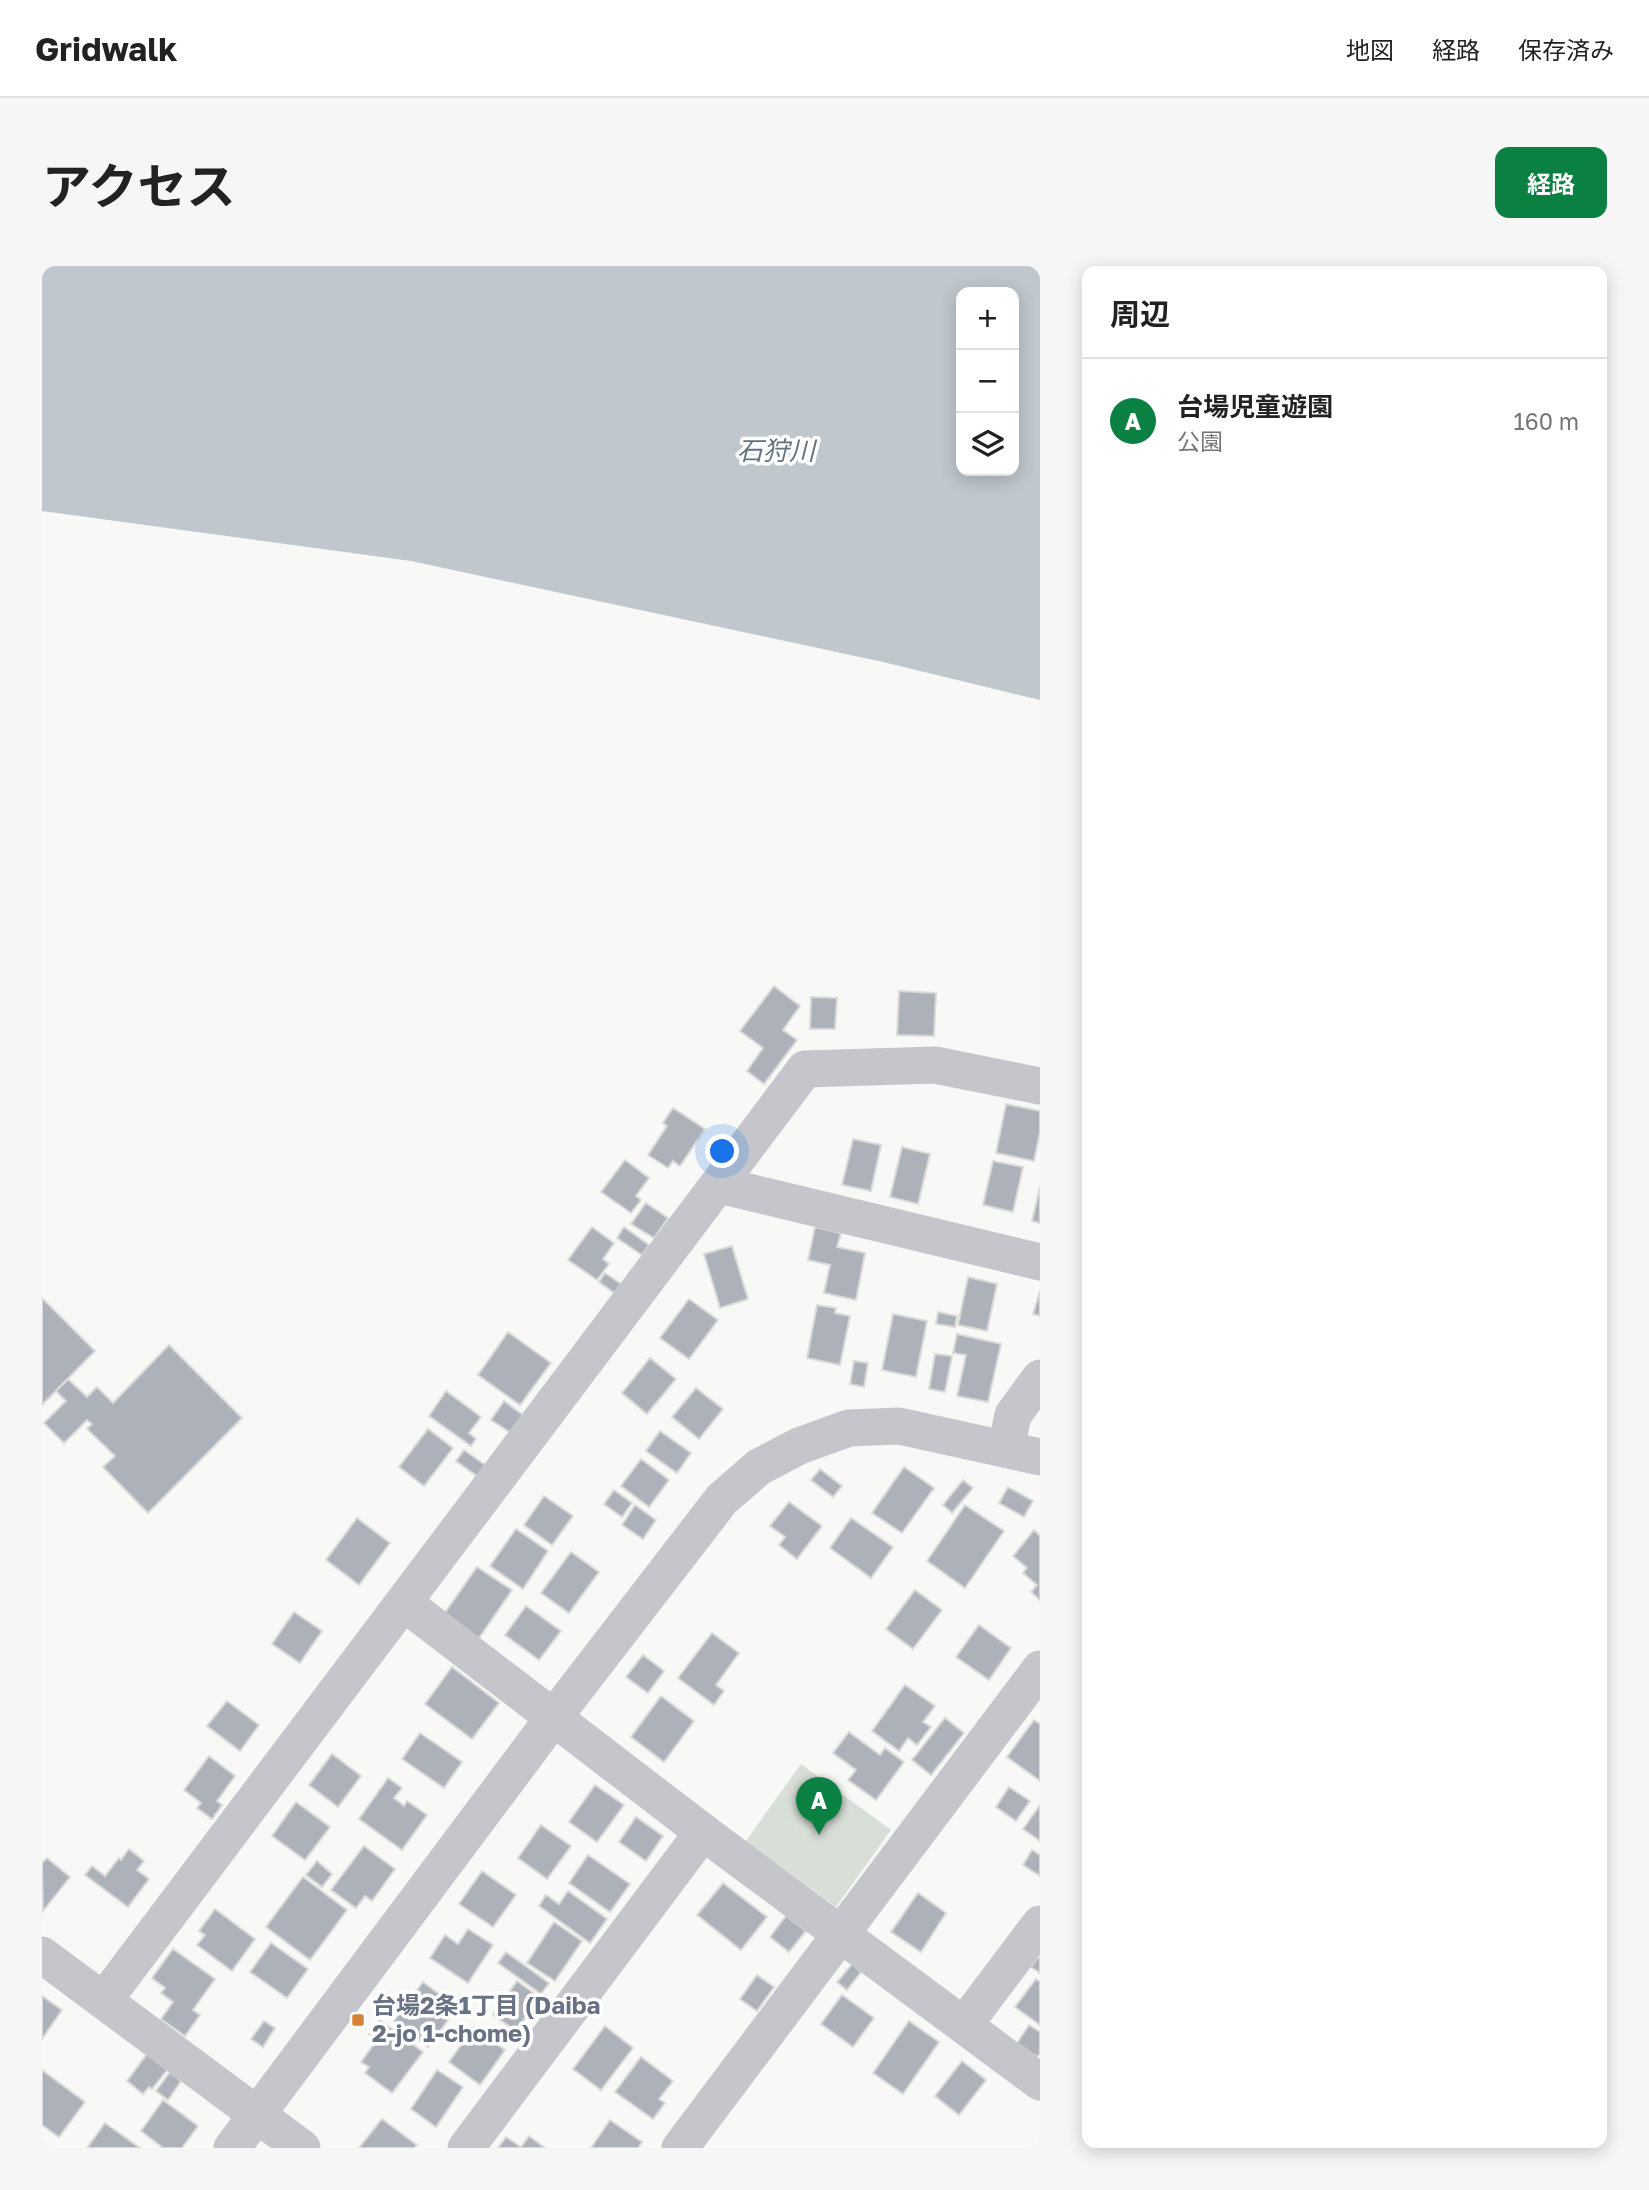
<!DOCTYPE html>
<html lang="ja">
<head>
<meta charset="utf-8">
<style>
  body { margin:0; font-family:"Golos Text","Noto Sans JP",sans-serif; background:#f6f6f6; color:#222 }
  .controls { position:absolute; right:21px; top:21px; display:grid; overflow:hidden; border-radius:14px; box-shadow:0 4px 18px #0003 }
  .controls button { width:63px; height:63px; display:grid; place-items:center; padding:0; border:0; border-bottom:2px solid #e0e0e0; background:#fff; color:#222; font:35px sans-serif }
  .you { position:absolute; left:681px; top:886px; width:24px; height:24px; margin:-18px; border:5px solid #fff; border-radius:50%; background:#1a73e8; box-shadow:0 0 0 10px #1a73e833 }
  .badge { display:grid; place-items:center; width:46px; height:46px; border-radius:50%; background:#0b8043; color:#fff; font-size:23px; font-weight:700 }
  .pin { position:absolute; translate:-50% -58px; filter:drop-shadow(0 2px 4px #0008) }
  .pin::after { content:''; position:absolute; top:37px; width:24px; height:21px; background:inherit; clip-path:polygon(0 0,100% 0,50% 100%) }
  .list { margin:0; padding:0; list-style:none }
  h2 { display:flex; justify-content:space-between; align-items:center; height:91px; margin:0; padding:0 28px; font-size:30px }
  h2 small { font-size:23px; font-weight:400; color:#767676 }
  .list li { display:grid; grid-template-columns:46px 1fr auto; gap:21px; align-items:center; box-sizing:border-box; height:126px; padding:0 28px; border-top:2px solid #e0e0e0 }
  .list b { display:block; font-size:26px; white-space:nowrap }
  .list p { margin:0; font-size:23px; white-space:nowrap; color:#767676 }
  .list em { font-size:23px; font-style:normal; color:#767676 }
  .icon { flex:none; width:38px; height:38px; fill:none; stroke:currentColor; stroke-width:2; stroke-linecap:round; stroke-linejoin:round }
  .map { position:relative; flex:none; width:998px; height:1882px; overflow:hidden; border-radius:14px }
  header { display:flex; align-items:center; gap:42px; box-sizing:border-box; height:98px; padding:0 35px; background:#fff; border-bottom:2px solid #e0e0e0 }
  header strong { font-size:33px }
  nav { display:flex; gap:38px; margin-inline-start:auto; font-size:24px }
  .intro { display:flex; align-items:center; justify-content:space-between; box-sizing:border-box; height:168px; padding:0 42px }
  h1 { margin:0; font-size:49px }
  .button { padding:18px 32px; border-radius:14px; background:#0b8043; color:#fff; font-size:24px; font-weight:700 }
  main { display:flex; gap:42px; padding:0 42px }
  aside { flex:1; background:#fff; border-radius:14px; box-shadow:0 4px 18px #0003 }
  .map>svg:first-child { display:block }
  .green { fill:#d8dfd7 }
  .water { fill:#c0c7cd; fill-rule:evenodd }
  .building { fill:#adb2ba; stroke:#dadad8; stroke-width:2 }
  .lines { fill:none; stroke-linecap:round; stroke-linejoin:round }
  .minor { stroke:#c4c6cb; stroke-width:37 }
  .poi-dot { fill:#d78337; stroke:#fff; stroke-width:2.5 }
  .labels { text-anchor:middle; stroke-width:7; stroke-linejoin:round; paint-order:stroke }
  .poi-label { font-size:24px; font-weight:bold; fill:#697285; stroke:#fff; text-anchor:start }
  .water-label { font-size:26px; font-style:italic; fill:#657380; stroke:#fff }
</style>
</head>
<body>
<header>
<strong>Gridwalk</strong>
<nav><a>地図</a><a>経路</a><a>保存済み</a></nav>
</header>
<div class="intro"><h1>アクセス</h1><a class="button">経路</a></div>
<main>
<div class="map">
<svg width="998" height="1882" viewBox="0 0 998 1882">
  <rect width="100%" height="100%" fill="#f8f8f6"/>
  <!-- green -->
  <polygon class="green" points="759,1498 849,1564 794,1641 704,1575"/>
  <!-- water -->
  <path class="water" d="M 0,0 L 998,0 L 998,434 L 841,396 L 369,295 L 0,245 ZM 919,26 L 972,26 L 972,205 L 919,205 Z"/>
  <!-- building -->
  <g class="building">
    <polygon points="732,720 758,740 741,764 755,774 722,818 705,805 721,782 698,765"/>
    <polygon points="857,725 894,727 892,770 855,769"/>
    <polygon points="769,731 795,732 793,763 768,763"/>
    <polygon points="964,838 998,845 998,866 992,895 954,887"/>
    <polygon points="631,842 663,863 638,900 631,895 626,902 606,889 625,860 621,857"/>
    <polygon points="811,873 839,879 829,925 800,919"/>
    <polygon points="860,881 888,888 876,938 848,931"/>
    <polygon points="583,894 607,912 594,930 599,934 589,947 559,926"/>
    <polygon points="951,895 981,901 971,946 941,939"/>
    <polygon points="998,921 998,957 990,955"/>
    <polygon points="604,937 626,952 612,972 589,958"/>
    <polygon points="550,961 572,977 561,993 567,998 555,1014 526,994"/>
    <polygon points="582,961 607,979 600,989 575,972"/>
    <polygon points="773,961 799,967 795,981 823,987 814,1034 782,1027 788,999 766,994"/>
    <polygon points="690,980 706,1033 678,1042 662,988"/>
    <polygon points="563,1007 579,1018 572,1027 557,1016"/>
    <polygon points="926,1011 955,1018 945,1065 916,1059"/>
    <polygon points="998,1025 998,1050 991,1048"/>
    <polygon points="0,1032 53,1085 0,1139"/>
    <polygon points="647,1033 676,1054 647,1093 618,1072"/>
    <polygon points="775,1039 794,1042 793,1047 808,1050 798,1099 765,1092"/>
    <polygon points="896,1046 915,1050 913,1061 894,1058"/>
    <polygon points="851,1048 885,1055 874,1111 840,1104"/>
    <polygon points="466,1066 509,1097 478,1139 436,1109"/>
    <polygon points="915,1068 959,1078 946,1136 915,1130 924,1089 911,1087"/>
    <polygon points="127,1079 200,1152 106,1247 61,1201 73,1190 45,1163 50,1158 45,1154 22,1177 2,1157 24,1135 14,1125 26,1113 45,1131 55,1121 71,1137"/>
    <polygon points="893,1088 910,1090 903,1126 887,1123"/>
    <polygon points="608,1092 634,1113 605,1148 580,1127"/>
    <polygon points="812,1095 826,1097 822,1121 808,1118"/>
    <polygon points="654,1122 681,1143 657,1173 630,1151"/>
    <polygon points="404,1125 439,1151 427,1167 434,1173 429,1180 387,1150"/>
    <polygon points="462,1135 481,1149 469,1167 449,1154"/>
    <polygon points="386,1163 411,1182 382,1220 357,1201"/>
    <polygon points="618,1165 649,1187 635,1207 604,1185"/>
    <polygon points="422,1184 443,1199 435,1210 414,1195"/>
    <polygon points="599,1193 627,1214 607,1241 579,1220"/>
    <polygon points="862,1201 892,1222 860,1267 830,1247"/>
    <polygon points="778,1203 800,1220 791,1231 769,1214"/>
    <polygon points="921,1214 931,1222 910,1247 901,1239"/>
    <polygon points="966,1221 991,1235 982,1251 957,1237"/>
    <polygon points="572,1224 590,1237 580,1251 562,1238"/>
    <polygon points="502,1230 531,1250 510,1279 482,1259"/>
    <polygon points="747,1236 780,1260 755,1293 737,1279 743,1271 728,1260"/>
    <polygon points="593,1239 614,1254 601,1273 580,1259"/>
    <polygon points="923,1239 962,1265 923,1322 885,1295"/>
    <polygon points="315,1252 348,1277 317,1319 284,1294"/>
    <polygon points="809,1252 851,1281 829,1312 788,1282"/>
    <polygon points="474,1263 506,1285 481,1323 448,1300"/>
    <polygon points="992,1264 998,1270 998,1334 989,1326 995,1319 981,1307 985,1302 971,1290"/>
    <polygon points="529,1286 557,1306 527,1347 499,1327"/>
    <polygon points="435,1301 470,1324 437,1372 402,1348"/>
    <polygon points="873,1324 900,1344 871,1383 844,1363"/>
    <polygon points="484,1340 519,1365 497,1394 463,1369"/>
    <polygon points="252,1346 280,1365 258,1397 230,1378"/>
    <polygon points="937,1359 969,1382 947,1414 914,1391"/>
    <polygon points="670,1367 697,1387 674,1419 682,1425 672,1439 636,1412"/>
    <polygon points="601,1389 622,1405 606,1427 584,1411"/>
    <polygon points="410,1401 457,1437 430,1473 383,1438"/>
    <polygon points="863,1419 893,1440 881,1456 889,1461 875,1479 866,1472 857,1485 830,1465"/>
    <polygon points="619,1430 652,1455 622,1496 589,1471"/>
    <polygon points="185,1435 217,1459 198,1485 165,1460"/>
    <polygon points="903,1452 922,1467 889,1509 870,1494"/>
    <polygon points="992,1454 998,1458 998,1515 965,1491"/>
    <polygon points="807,1466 838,1489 843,1482 862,1496 834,1534 806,1514 814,1504 791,1487"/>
    <polygon points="378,1467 420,1496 402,1522 360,1493"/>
    <polygon points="290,1488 319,1510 296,1541 267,1519"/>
    <polygon points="167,1490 193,1510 175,1535 180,1539 170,1553 155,1542 159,1537 142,1524"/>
    <polygon points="346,1512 360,1522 352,1532 362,1540 365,1535 385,1549 360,1584 317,1553"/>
    <polygon points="553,1519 582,1539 555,1576 527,1556"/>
    <polygon points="967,1521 988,1535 974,1555 954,1541"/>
    <polygon points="254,1536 288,1561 263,1594 230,1570"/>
    <polygon points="998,1539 998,1575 981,1563"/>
    <polygon points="594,1551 621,1570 604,1595 577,1576"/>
    <polygon points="499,1559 529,1580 505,1613 476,1592"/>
    <polygon points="322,1580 353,1603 330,1635 323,1630 314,1642 289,1624"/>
    <polygon points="87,1583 102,1595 95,1604 107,1613 86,1641 43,1609 50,1600 63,1610 77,1592 79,1594"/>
    <polygon points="990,1584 998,1589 998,1610 981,1599"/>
    <polygon points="546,1589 588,1618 568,1646 527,1617"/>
    <polygon points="5,1592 28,1611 1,1645 0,1597"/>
    <polygon points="275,1595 290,1608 280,1621 264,1609"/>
    <polygon points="440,1605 474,1629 451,1661 417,1638"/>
    <polygon points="261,1611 305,1644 268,1694 224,1661"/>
    <polygon points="681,1617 725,1651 699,1684 655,1649"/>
    <polygon points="526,1625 565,1653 548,1677 497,1640 504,1629 517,1638"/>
    <polygon points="876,1627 904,1647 879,1686 849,1666"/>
    <polygon points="173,1643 213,1673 190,1705 155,1679 163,1669 157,1665"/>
    <polygon points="744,1650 764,1665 747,1686 728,1671"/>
    <polygon points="512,1656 540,1675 513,1715 485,1697"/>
    <polygon points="426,1663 451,1679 426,1717 388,1692 403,1669 416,1678"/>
    <polygon points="229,1677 266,1703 245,1732 208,1706"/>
    <polygon points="131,1683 173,1713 151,1744 158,1749 143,1770 119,1753 131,1736 119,1727 123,1722 110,1712"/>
    <polygon points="464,1686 507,1717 499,1728 456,1697"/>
    <polygon points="996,1691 998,1693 998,1707 989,1701"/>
    <polygon points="810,1698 819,1706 805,1724 795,1716"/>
    <polygon points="715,1709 732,1721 715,1745 698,1733"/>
    <polygon points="994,1713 998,1716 998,1759 973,1741"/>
    <polygon points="475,1715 497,1731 474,1765 451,1749"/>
    <polygon points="381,1716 415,1742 386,1781 352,1755"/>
    <polygon points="800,1729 832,1752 811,1781 779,1758"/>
    <polygon points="0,1730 20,1744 0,1773"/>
    <polygon points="338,1754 381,1786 350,1827 323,1807 327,1801 319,1796 335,1774 327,1768"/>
    <polygon points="222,1755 233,1762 221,1781 209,1773"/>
    <polygon points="867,1755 897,1776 861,1828 831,1807"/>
    <polygon points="987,1759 998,1766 998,1787 995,1791 975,1777"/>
    <polygon points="563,1760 591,1782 559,1824 531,1803"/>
    <polygon points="432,1761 463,1784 438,1819 407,1796"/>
    <polygon points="105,1788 125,1804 110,1823 107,1821 101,1828 85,1815"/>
    <polygon points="599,1791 631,1815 617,1833 623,1837 611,1853 573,1826"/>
    <polygon points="920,1795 944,1814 917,1849 893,1830"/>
    <polygon points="0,1804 43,1836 17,1871 0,1859"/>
    <polygon points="395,1804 421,1821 394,1861 369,1843"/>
    <polygon points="128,1806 139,1815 126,1834 114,1825"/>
    <polygon points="121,1834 156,1860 140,1882 121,1882 99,1865"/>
    <polygon points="340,1853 375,1879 372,1882 317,1882"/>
    <polygon points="568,1854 600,1876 596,1882 549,1882"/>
    <polygon points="63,1857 98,1882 45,1882"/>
    <polygon points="487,1870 503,1882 456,1882 464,1871 479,1881"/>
  </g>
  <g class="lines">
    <!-- minor -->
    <g class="minor">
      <polyline points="677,919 998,996"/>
      <polyline points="964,1182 971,1149 998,1112"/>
      <polyline points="362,1337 661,1566 998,1816"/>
      <polyline points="0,1689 260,1882"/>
      <polyline points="62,1734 763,803 893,799 998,820"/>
      <polyline points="922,1759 998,1658"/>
      <polyline points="190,1882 512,1451 680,1233 717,1201 757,1180 807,1162 857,1160 998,1191"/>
      <polyline points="424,1882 661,1566"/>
      <polyline points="638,1882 998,1403"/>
    </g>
  </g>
  <!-- markers -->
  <rect class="poi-dot" x="309" y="1747" width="14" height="14" rx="3.5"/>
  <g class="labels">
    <!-- poi labels -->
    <g class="poi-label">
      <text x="330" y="1748">台場2条1丁目 (Daiba<tspan x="330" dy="28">2-jo 1-chome)</tspan></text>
    </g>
    <!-- water labels -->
    <g class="water-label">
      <text x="734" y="194">石狩川</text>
    </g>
  </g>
</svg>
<div class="controls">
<button>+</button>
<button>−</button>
<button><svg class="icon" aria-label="layers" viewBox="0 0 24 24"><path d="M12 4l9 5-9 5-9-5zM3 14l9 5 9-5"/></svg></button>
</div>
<div class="you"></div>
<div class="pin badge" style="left:777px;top:1569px">A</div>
</div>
<aside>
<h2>周辺<small></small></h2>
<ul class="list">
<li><span class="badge">A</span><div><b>台場児童遊園</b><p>公園</p></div><em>160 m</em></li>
</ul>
</aside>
</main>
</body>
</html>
